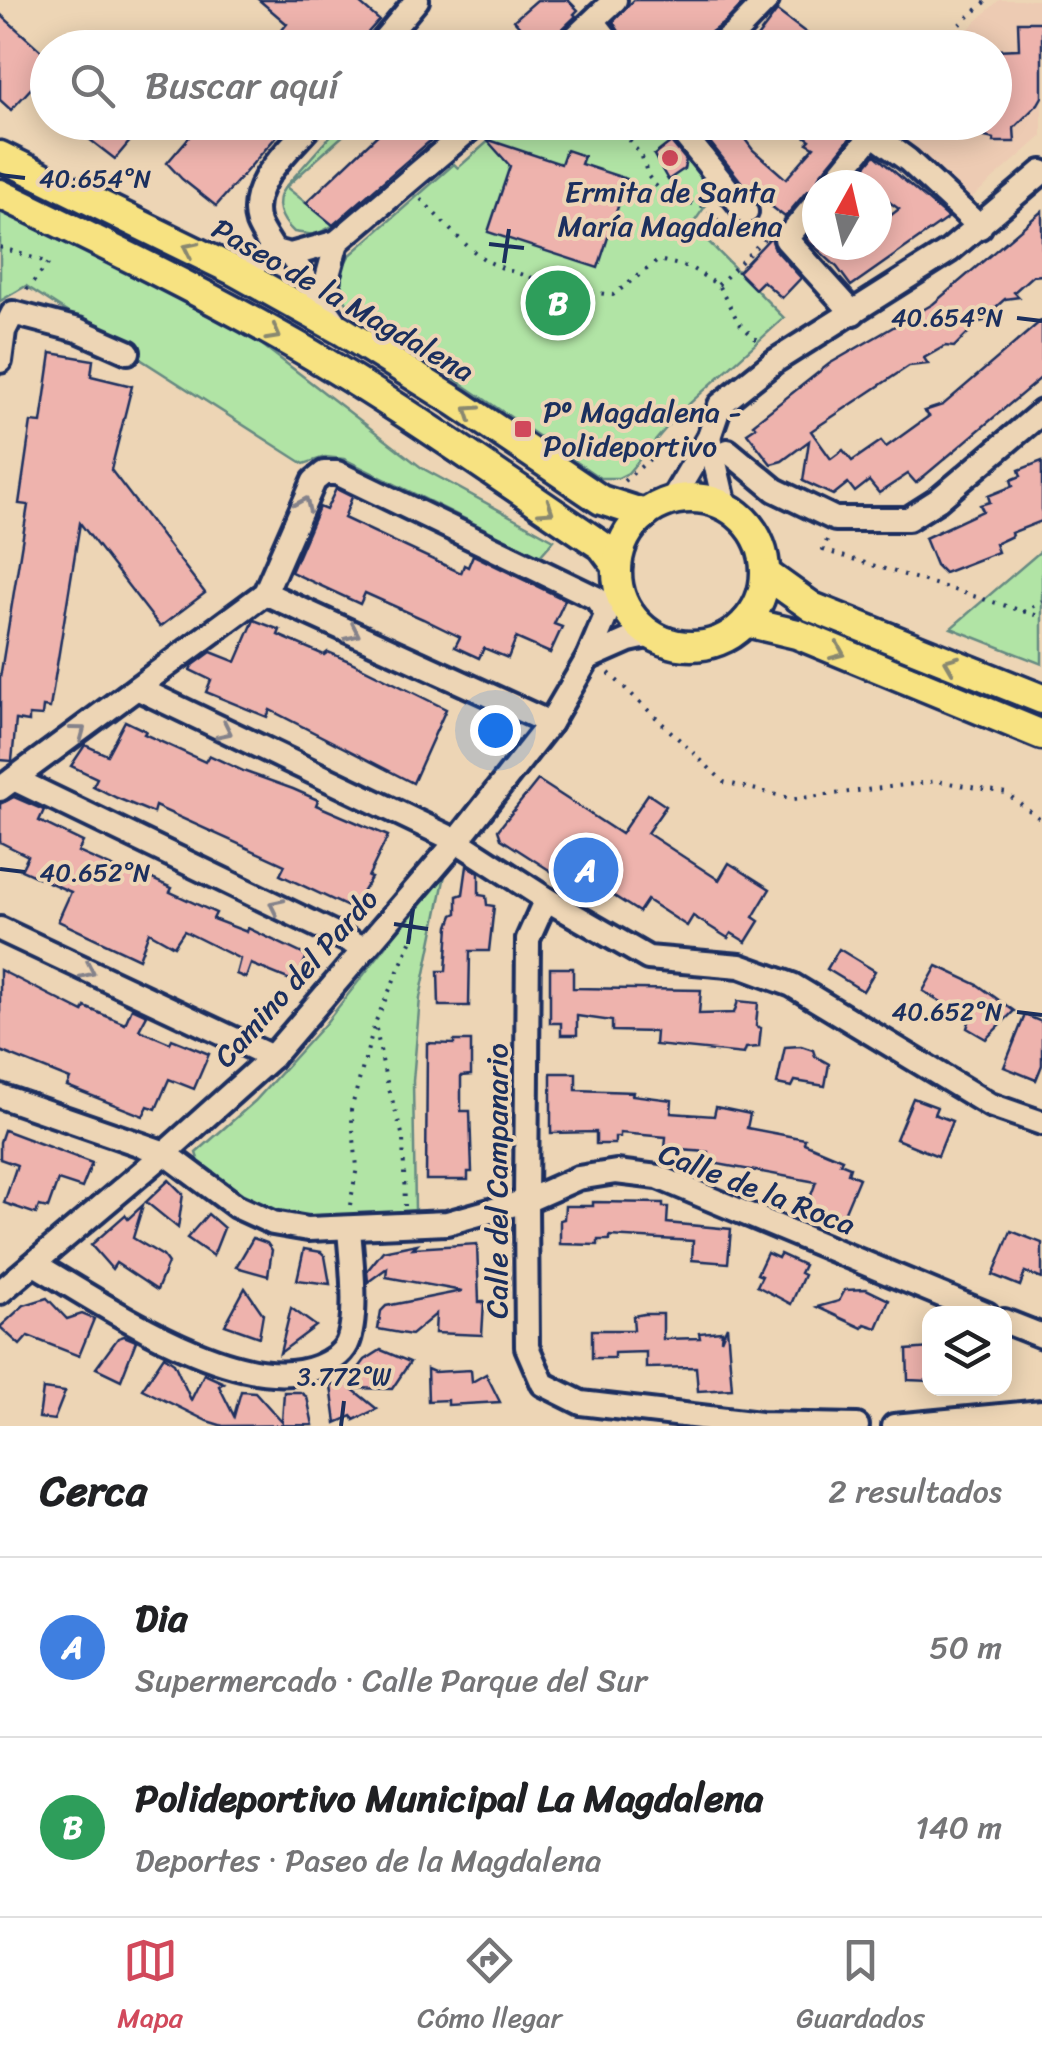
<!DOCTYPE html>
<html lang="es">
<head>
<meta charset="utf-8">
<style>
  body { margin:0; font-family:Sriracha,sans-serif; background:#f6f6f6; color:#202124 }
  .controls { position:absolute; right:30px; bottom:30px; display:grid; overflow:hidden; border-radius:20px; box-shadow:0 5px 25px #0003 }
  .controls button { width:90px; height:90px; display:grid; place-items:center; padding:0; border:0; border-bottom:2px solid #e0e0e0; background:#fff; color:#202124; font:50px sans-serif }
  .compass { position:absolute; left:802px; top:170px; width:90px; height:90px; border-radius:50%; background:#fff; box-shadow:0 5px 25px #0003; rotate:8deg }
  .you { position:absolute; left:495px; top:730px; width:35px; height:35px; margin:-25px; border:8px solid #fff; border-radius:50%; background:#1a73e8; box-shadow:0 0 0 15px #1a73e833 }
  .badge { display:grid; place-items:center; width:65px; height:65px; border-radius:50%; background:#d1495b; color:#fff; font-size:32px; font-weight:700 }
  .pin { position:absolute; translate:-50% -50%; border:5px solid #fff; box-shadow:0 2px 10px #0006 }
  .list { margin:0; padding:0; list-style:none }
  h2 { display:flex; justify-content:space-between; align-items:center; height:130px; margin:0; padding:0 40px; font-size:42px }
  h2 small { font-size:32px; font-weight:400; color:#757577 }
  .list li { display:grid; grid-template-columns:65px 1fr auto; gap:30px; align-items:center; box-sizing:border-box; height:180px; padding:0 40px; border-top:2px solid #e0e0e0 }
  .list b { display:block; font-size:38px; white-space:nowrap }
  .list p { margin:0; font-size:32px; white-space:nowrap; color:#757577 }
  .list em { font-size:32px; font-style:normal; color:#757577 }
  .icon { flex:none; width:55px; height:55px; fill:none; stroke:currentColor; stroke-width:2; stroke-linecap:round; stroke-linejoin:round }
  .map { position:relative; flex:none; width:1042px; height:1426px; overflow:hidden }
  .search { position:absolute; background:#fff; box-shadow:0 5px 25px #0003; left:30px; right:30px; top:30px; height:110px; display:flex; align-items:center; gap:25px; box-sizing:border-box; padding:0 35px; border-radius:55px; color:#757577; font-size:38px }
  .sheet { height:490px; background:#fff }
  nav { display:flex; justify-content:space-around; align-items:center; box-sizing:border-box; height:140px; border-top:2px solid #e0e0e0; background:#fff; font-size:28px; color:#757577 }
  nav a { display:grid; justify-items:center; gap:5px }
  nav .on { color:#d1495b }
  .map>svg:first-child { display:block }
  .built { fill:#edcbb3 }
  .green { fill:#b1e4a5; stroke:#668a82; stroke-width:2.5 }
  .building { fill:#eeb3ad; stroke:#1b2f5e; stroke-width:2.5 }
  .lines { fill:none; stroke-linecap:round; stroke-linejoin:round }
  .minor-casing { stroke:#1b2f5e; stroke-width:30 }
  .major-casing { stroke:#1b2f5e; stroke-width:35 }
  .path { stroke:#1b2f5e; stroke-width:4; stroke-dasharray:2.5 8; stroke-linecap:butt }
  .minor { stroke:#edd5b5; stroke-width:22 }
  .major { stroke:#f7e281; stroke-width:28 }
  .oneway { stroke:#898870 }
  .oneway2 { stroke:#84828a }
  .ticks { fill:none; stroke:#1b2f5e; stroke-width:4 }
  .poi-dot { fill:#d1495b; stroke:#edd5b5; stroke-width:4 }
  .labels { text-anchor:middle; stroke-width:8; stroke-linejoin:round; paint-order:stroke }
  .poi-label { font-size:30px; fill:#1b2f5e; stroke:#edd5b5 }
  .street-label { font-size:30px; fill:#1b2f5e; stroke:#edd5b5 }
  .ticks-label { font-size:25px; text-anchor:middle; fill:#1b2f5e; stroke:#edd5b5; stroke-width:8; stroke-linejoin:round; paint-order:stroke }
</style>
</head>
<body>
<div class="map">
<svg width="1042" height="1426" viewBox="0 0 1042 1426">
  <rect width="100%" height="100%" fill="#edd5b5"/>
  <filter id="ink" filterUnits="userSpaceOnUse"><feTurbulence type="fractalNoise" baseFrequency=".01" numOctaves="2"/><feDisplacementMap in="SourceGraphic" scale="20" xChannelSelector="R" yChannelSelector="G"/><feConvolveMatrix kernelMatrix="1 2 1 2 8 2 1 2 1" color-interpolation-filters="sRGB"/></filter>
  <g filter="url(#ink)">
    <!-- built -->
    <polygon class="built" points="999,0 1042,0 1042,136 968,201 924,157 887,130 893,123 994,122 994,48 949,47"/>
    <!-- green -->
    <g class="green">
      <path d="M 664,122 L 718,188 L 692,225 L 784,318 L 678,414 L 628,473 L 618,478 L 600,478 L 349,307 C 338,290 338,273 349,256 L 454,164 L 458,168 L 509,123 L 581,123 L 598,132 L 609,123 Z"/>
      <path d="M 342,123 L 357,123 L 286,187 L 334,225 L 315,235 L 294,232 C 281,220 273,203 285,187 Z"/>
      <polygon points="0,211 239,327 422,468 554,540 540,556 344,459 325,457 304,464 26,286 0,301"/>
      <polygon points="1042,550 1042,664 951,628"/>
      <path d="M 446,870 L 420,998 L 413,1081 L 415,1210 C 363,1214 303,1227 254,1205 C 234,1196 216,1176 199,1162 L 196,1153 L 255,1101 L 325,1024 Z"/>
    </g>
    <!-- building -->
    <g class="building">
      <polygon points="259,0 356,0 379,20 354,48 267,48 287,24"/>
      <polygon points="537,0 568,0 578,10 574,14 576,16 553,38 549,48 539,48 514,20"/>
      <polygon points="634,0 746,0 725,22 689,48 684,48 666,34 676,48 629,48 613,22"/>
      <polygon points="777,11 805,32 826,48 749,48"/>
      <polygon points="0,14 48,57 48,70 11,110 0,100"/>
      <polygon points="1018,22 1042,22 1042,97 1038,104 1014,128 1015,142 994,142 994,139 953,130 953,122 994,122 994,50 1019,49"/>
      <polygon points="88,122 146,122 115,159 80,132"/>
      <polygon points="202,122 289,122 216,206 182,179 167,163"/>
      <polygon points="391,122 452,122 333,225 306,203"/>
      <polygon points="694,122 732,122 753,150 786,179 814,147 807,143 810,140 786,122 836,122 851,137 819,176 817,187 806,192 785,217 743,184"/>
      <polygon points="486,139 561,164 566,150 584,156 581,164 627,179 598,268 488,232 510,166"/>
      <polygon points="671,142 686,160 684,169 668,180 654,155"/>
      <polygon points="875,155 948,218 851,286 837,267 806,239 817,225 817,245 877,245 877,226 899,209 877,193 877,185 850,185"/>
      <polygon points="1042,211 1042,275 1032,276 1014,292 1019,297 1005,299 988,314 992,319 979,322 954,347 945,346 924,358 928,364 909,366 811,431 831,459 843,450 852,461 881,441 886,447 929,416 924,411 943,405 1042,320 1042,377 916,483 908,474 879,493 869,481 855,492 848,483 833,495 803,481 809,441 782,461 771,464 747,433 756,427 753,424 829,364 933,304"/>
      <polygon points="771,237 775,249 801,278 782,298 763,281 755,289 738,272"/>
      <polygon points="51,353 93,360 91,376 132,386 111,470 205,593 160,627 80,523 50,708 43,707 42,716 29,715 29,722 16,720 12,761 0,760 0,678 28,505 19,504 31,422 41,423"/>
      <polygon points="1042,461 1042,521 1011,533 1012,536 995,544 998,552 944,573 936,565 925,538 983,511 980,505 990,502 988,496 1013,486 1011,480 1021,476 1019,470"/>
      <polygon points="336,489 352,497 344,518 461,573 464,565 468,567 473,555 565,600 554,624 562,627 550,653 516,638 508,658 484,648 479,658 455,647 460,637 423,619 365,593 360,604 291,572 319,507 326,510"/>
      <polygon points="254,620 280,630 278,635 324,655 328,652 349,661 446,709 413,783 270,710 267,717 206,692 211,680 190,670 192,666 211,652 236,662"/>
      <polygon points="125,721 146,731 144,734 205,762 209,755 243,771 293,789 318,800 316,805 388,836 368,877 371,878 352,909 280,875 285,865 155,806 153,813 117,798 93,786 97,778 71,766 85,745 107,755"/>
      <polygon points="538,780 621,834 648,794 666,806 647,833 719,880 729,863 770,889 753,917 759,921 746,942 731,933 728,938 693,916 687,926 647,900 639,912 606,891 599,902 501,839 498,830"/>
      <polygon points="14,797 44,810 39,821 83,842 78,852 132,876 135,871 172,888 170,892 216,913 213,919 247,932 248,928 307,956 295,982 251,964 246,978 236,974 240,959 184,931 174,946 149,932 139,959 58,921 71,892 21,870 28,856 0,842 0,804"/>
      <polygon points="467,866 479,873 479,895 486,896 487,905 494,906 489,951 470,951 469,1006 439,1006 438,971 446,971 449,926 453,915 457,913 457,896 463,894"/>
      <polygon points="839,949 875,971 863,991 827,969"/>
      <polygon points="937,966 978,985 1014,1011 986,1039 967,1028 970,1019 923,991"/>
      <polygon points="550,968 573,968 573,988 701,990 699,1014 734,1013 738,1001 758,1003 756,1026 761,1028 759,1047 746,1048 744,1054 655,1045 656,1032 612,1031 612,1021 577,1016 577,1035 561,1035 561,1023 550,1023"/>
      <polygon points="0,970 83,1012 85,1007 125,1024 132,1008 147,1015 139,1030 170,1043 172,1039 209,1054 194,1089 169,1079 156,1109 148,1106 143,1116 67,1086 70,1079 0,1051"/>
      <polygon points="1025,1015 1042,1022 1042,1065 1036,1080 1004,1067"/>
      <polygon points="454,1041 471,1041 471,1075 461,1076 461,1111 470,1111 472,1172 468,1172 468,1180 426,1180 427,1043 454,1044"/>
      <polygon points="801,1046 813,1050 815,1056 829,1064 825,1086 795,1081 792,1087 777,1084 785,1047"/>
      <polygon points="551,1073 576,1073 576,1090 633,1092 632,1095 672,1100 671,1113 714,1116 716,1107 750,1114 747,1128 805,1139 804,1143 842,1159 840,1163 850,1167 848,1173 859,1178 843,1216 833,1212 832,1216 807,1206 816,1182 707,1162 708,1152 665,1149 666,1137 620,1133 620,1137 615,1137 615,1144 596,1144 596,1132 551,1133"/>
      <polygon points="913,1098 937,1107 934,1114 952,1121 938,1156 896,1139"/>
      <polygon points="4,1130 92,1163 82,1188 58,1180 48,1208 39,1206 36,1214 4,1203 17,1165 0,1159 0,1142"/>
      <polygon points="169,1180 183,1194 178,1228 146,1202"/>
      <polygon points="593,1202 663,1203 663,1207 668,1207 667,1223 731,1229 728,1263 692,1260 693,1241 610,1236 610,1240 598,1240 598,1245 560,1244 560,1220 564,1219 565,1206 593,1206"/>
      <polygon points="143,1205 133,1238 163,1256 168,1263 157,1290 116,1263 112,1269 91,1245 125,1215 128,1219"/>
      <polygon points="208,1214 224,1228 213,1256 187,1238"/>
      <polygon points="1011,1231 1042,1243 1042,1279 1025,1272 1020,1286 993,1275"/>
      <polygon points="253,1238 267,1243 272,1250 268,1276 236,1267"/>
      <polygon points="417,1244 413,1248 477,1244 479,1302 484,1302 482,1335 435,1333 436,1314 411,1335 378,1329 381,1311 386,1306 462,1291 386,1277 387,1268 368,1282 367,1271 383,1251"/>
      <polygon points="304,1249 321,1252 325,1256 330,1284 297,1280"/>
      <polygon points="767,1253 778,1258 780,1254 804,1265 800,1273 804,1275 791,1304 757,1286 762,1276 757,1274"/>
      <polygon points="245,1288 263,1314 259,1337 225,1325"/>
      <polygon points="866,1289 889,1300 877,1328 865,1324 862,1328 817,1307 839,1301 845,1290"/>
      <polygon points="47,1298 67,1319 82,1314 94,1319 79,1356 28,1336 20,1345 0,1327 24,1305"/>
      <polygon points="291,1308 316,1326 280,1353"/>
      <polygon points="644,1314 663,1314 663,1339 700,1338 699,1333 722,1331 721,1340 727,1326 732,1389 698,1391 696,1367 646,1368 646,1352 614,1353 614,1358 592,1358 592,1330 634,1330 633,1316"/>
      <polygon points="124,1336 136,1341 121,1380 96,1368 118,1338"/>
      <polygon points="930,1348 930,1381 908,1380 907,1350"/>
      <polygon points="381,1350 410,1362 392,1389 351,1388 377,1409 354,1420 352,1416 336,1423 331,1386 343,1382 347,1384 365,1360"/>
      <polygon points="164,1356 174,1363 191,1400 204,1374 224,1383 219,1386 234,1416 241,1391 255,1392 282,1422 284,1392 300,1392 307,1397 313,1425 223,1426 207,1421 142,1389"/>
      <polygon points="427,1369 434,1372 471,1370 472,1382 486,1374 500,1402 448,1405 448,1400 428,1401"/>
      <polygon points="43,1389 65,1392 54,1420 39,1418"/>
    </g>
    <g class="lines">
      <!-- minor casing -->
      <g class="minor-casing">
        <g id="minor">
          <polyline points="594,22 614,48"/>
          <polyline points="377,48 417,0"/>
          <polyline points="564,48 615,0"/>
          <polyline points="716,48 735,33 767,0"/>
          <polyline points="674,122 746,212"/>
          <polyline points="856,122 908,160 980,227"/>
          <polyline points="831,185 872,135"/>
          <polyline points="817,202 786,239 853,313"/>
          <polyline points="337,242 328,275 326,309 341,330"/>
          <path d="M 274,251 C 269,242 262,233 258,223 C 246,184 290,150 313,122"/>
          <polyline points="290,255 326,309"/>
          <polyline points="240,274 274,251 290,255 337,242 478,122"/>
          <polyline points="0,361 4,331 13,313 78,330 128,352"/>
          <polyline points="709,437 725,506"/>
          <polyline points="728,451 775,490 835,519 908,519 938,500 1042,412"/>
          <polyline points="672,500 709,437 720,405 775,361 949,251 1042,172"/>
          <polyline points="265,593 550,723"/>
          <polyline points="588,658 629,640 652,635"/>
          <polyline points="137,688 457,841 546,899 648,958 740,966 792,985 990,1105 1042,1123"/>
          <polyline points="14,779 364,948"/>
          <polyline points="0,789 265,593 314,481 324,473 337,473 596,598 606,613"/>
          <polyline points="546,899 528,939 526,1201 527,1347 543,1384 581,1403 760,1424 857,1426"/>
          <polyline points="0,929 272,1057"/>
          <polyline points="0,1096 165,1153 236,1206 273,1223 308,1229 447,1223 526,1201 578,1178 616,1172 658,1177 987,1314"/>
          <path d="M 36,1265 C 104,1304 238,1399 318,1367 C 329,1362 341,1356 347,1344 C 359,1318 351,1258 349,1229"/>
          <polyline points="0,1292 165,1153 272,1057 457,841 550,723 588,658 618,587"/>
          <polyline points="1004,1321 1042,1336"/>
          <polyline points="894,1426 1042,1412"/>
        </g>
      </g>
      <!-- major casing -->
      <g class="major-casing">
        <g id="major">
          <polyline points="0,156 233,270 341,330 456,402 601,500 645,514"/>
          <path d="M 0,194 C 100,242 201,291 297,346 C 402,407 501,478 602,546 L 617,566"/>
          <circle cx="691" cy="572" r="74"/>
          <polyline points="766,574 812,607 1042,699"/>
          <polyline points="746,622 797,634 1042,735"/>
        </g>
      </g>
      <!-- path -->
      <g class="path">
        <polyline points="902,38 904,48"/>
        <polyline points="939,48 953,30 988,0"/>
        <polyline points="625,122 622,130 642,157 648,176 666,198 703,206 729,231 734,232"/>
        <path d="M 421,199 C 441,220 460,242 484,259 C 507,274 584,292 613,295 L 659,260 L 691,268 L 718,285 L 739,323 L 762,345"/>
        <polyline points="0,247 49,263 24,293"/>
        <polyline points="718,285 764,239"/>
        <polyline points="624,481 677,436 683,436"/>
        <polyline points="827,540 823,550 1042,617"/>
        <polyline points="1023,612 1042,601"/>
        <polyline points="609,673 724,782 794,799 937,781 1006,793 1042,820"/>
        <polyline points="376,1029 385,1075 403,1137 405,1206"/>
        <polyline points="350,1205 357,1167 351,1110 375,1023 421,919"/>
      </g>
      <!-- minor -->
      <use href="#minor" class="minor"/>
      <!-- major -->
      <use href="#major" class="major"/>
    </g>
    <!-- one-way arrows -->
    <defs><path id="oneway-chevron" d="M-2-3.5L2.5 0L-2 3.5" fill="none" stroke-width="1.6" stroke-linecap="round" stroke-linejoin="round" transform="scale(2.5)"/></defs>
    <g class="oneway">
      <use href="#oneway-chevron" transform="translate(190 249) rotate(-154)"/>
      <use href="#oneway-chevron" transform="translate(274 334) rotate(29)"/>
      <use href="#oneway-chevron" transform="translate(471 412) rotate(-146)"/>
      <use href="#oneway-chevron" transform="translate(547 509) rotate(34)"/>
      <use href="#oneway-chevron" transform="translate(838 652) rotate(23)"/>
      <use href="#oneway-chevron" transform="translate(951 663) rotate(-158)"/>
    </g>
    <g class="oneway2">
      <use href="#oneway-chevron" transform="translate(304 504) rotate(-66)"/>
      <use href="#oneway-chevron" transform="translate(353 633) rotate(25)"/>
      <use href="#oneway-chevron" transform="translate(225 731) rotate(26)"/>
      <use href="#oneway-chevron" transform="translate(79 732) rotate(-37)"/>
      <use href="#oneway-chevron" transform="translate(276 906) rotate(-154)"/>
      <use href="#oneway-chevron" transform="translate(88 971) rotate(25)"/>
    </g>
  </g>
  <!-- ticks -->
  <path class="ticks" d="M 0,175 L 25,178M 489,244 L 524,248M 504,263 L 509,229M 1017,318 L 1042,321M 0,869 L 25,872M 394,924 L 428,929M 408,944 L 413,909M 1017,1012 L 1042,1015M 341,1426 L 344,1401"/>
  <!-- markers -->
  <g class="poi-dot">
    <circle cx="670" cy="158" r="10"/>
    <rect x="513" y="419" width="20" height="20" rx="5"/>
  </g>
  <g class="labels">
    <!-- poi labels -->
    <g class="poi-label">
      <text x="670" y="202">Ermita de Santa<tspan x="670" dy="34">María Magdalena</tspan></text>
      <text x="543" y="422" text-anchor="start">Pº Magdalena -<tspan x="543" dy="34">Polideportivo</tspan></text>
    </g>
    <!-- street labels -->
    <g class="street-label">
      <text transform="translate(343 300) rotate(30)" y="10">Paseo de la Magdalena</text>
      <text transform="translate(296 978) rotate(-48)" y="10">Camino del Pardo</text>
      <text transform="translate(497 1181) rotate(-90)" y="10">Calle del Campanario</text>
      <text transform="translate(757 1189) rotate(21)" y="10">Calle de la Roca</text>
    </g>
  </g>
  <g class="ticks-label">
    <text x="95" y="187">40.654°N</text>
    <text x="947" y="326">40.654°N</text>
    <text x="95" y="881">40.652°N</text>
    <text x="947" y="1020">40.652°N</text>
    <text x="344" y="1385">3.772°W</text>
  </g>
</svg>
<div class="controls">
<button><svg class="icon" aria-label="layers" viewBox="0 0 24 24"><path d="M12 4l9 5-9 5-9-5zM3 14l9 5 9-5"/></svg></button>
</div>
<svg class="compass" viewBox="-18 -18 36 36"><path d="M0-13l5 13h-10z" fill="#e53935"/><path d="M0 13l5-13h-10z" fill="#757577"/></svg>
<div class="you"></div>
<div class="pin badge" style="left:586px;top:870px;background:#3f7fe0">A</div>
<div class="pin badge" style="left:558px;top:303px;background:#2e9e5b">B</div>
<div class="search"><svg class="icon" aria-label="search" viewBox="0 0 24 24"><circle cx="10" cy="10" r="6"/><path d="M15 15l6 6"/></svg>Buscar aquí</div>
</div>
<section class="sheet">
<h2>Cerca<small>2 resultados</small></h2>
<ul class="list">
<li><span class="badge" style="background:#3f7fe0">A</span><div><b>Dia</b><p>Supermercado · Calle Parque del Sur</p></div><em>50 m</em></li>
<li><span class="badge" style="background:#2e9e5b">B</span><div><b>Polideportivo Municipal La Magdalena</b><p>Deportes · Paseo de la Magdalena</p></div><em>140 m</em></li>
</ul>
</section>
<nav>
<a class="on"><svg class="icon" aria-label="map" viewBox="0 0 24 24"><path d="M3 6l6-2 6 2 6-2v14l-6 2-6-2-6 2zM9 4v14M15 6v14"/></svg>Mapa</a>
<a><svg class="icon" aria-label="directions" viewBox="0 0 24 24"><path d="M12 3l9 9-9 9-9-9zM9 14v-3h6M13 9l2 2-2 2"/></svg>Cómo llegar</a>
<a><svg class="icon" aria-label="saved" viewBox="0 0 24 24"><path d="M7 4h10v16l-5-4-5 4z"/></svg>Guardados</a>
</nav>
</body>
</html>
